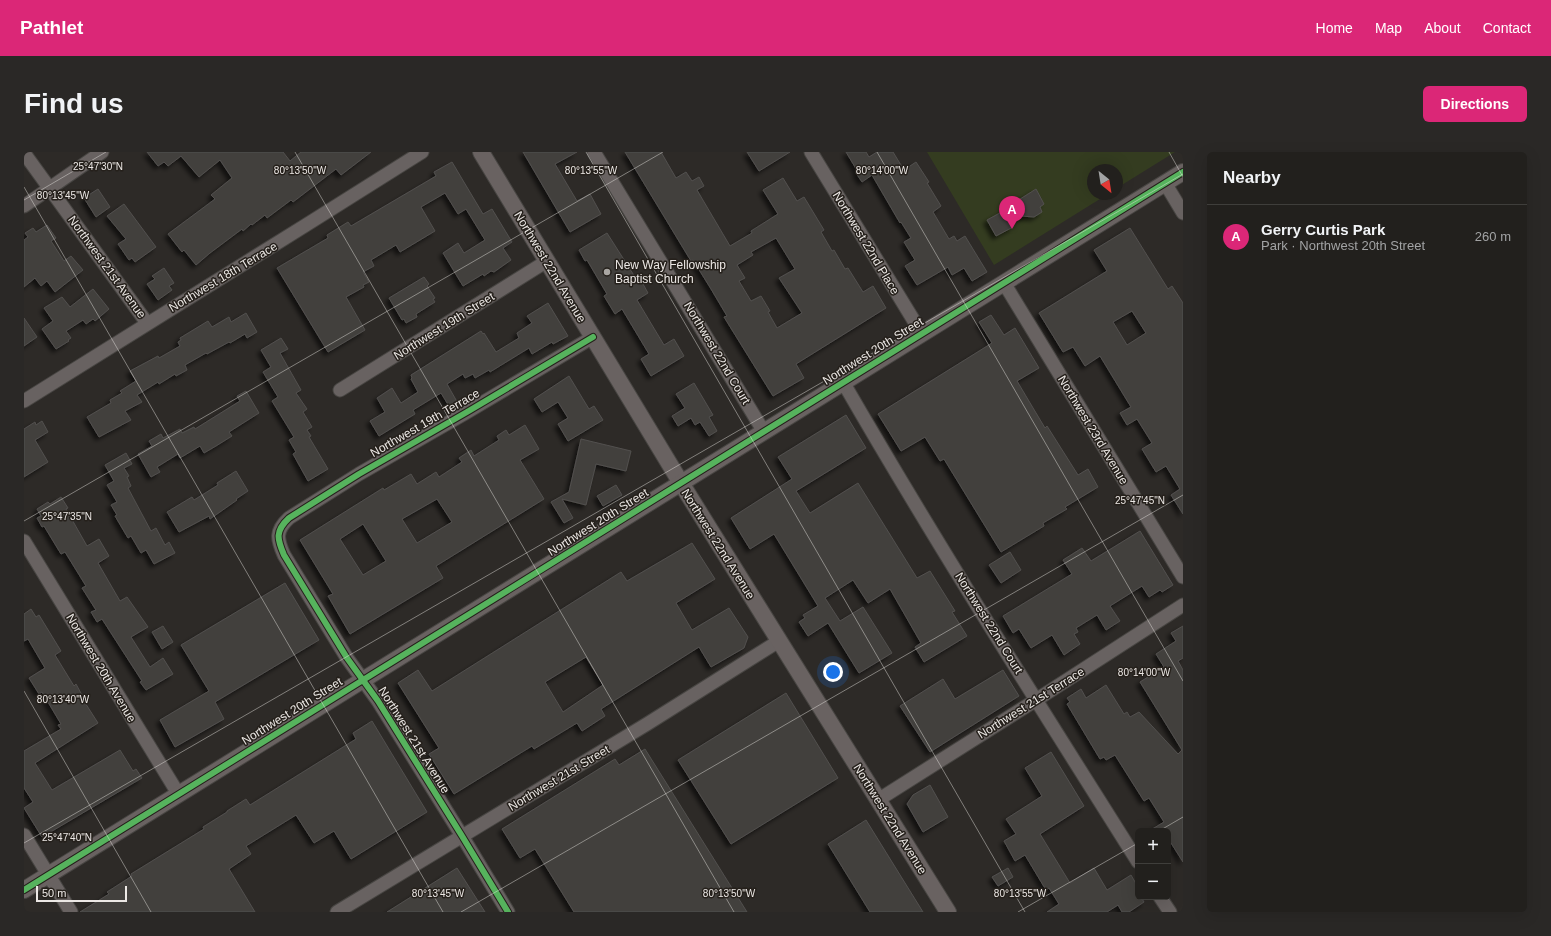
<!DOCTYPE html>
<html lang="en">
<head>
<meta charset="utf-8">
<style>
  body { margin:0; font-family:Helvetica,sans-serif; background:#2a2826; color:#f1f3f6 }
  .controls { position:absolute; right:12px; bottom:12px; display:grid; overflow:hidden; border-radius:6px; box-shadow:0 4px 16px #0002 }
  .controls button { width:36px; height:36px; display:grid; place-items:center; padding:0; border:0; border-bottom:1px solid #3f3e3b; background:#22201d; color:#f1f3f6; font:20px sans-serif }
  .compass { position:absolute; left:1063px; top:12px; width:36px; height:36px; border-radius:50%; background:#22201d; box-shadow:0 4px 16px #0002; rotate:150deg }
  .scale { position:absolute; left:12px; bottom:10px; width:91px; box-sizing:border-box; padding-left:4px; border:2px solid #ece8e5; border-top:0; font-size:11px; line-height:14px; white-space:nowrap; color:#ece8e5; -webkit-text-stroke:3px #25201b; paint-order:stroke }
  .you { position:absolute; left:809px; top:520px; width:14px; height:14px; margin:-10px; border:3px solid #fff; border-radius:50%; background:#1a73e8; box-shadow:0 0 0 6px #1a73e833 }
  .badge { display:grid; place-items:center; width:26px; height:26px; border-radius:50%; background:#db2777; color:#fff; font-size:13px; font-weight:700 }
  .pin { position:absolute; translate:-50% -33px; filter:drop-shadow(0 1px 2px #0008) }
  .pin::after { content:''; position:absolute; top:21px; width:14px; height:12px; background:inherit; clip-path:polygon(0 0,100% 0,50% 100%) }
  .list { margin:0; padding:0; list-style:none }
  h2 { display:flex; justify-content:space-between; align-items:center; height:52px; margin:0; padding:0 16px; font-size:17px }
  h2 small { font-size:13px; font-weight:400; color:#a2a3a4 }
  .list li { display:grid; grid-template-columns:26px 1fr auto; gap:12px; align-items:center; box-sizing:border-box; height:64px; padding:0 16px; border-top:1px solid #3f3e3b }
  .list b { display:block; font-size:15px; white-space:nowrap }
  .list p { margin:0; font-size:13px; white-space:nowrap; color:#a2a3a4 }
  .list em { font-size:13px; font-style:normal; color:#a2a3a4 }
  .map { position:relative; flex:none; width:1159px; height:760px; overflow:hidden; border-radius:6px }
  header { display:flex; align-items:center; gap:24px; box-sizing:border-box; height:56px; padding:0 20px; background:#db2777; color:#fff }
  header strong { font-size:19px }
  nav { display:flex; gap:22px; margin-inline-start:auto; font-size:14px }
  .intro { display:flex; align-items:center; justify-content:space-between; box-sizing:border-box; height:96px; padding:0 24px }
  h1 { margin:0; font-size:28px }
  .button { padding:10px 18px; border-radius:6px; background:#db2777; color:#fff; font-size:14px; font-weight:700 }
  main { display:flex; gap:24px; padding:0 24px }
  aside { flex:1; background:#22201d; border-radius:6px; box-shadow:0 4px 16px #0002 }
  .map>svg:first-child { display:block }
  .green { fill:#343c20 }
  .building { fill:#42403e; stroke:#52504e; fill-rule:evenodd; filter:url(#shadow) }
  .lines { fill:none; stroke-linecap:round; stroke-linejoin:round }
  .minor-casing { stroke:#474542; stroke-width:15 }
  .major-casing { stroke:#474542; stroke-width:18 }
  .minor { stroke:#686261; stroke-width:13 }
  .major { stroke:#696261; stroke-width:16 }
  .cycleway-casing { stroke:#25201b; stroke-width:8 }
  .cycleway { stroke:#56b35d; stroke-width:6 }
  .ticks { fill:none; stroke:#ece8e5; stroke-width:1; stroke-opacity:0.45 }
  .poi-dot { fill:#a9a6a2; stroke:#25201b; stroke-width:1.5 }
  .labels { text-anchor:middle; stroke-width:3; stroke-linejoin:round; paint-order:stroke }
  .street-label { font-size:12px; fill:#ece8e5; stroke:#25201b }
  .poi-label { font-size:12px; fill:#ece8e5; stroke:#25201b; text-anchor:start }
  .ticks-label { font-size:10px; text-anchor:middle; fill:#ece8e5; stroke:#25201b; stroke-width:3; stroke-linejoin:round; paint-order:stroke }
</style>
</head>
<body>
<header>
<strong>Pathlet</strong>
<nav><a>Home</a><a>Map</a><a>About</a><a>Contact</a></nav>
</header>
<div class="intro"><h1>Find us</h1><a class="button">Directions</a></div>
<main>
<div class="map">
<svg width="1159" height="760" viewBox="0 0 1159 760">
  <defs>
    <filter id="shadow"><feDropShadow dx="-3.5" dy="3.5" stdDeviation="2" flood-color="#0009"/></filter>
  </defs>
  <rect width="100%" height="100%" fill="#2d2a27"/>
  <!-- green -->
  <polygon class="green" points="903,0 1151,0 1093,36 1093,18 1069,18 1069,42 1084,42 970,113"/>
  <!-- building -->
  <g class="building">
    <polygon points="123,0 259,0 266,9 277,0 347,0 317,23 312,17 269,50 267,48 243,66 241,63 228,73 227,72 219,79 218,77 186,101 172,113 160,98 158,100 144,82 191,47 187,43 208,26 196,8 175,25 157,4 144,14 140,10 134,14"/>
    <polygon points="499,0 553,0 531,12 553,49 566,42 577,62 546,80"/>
    <path d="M 601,0 L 637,0 L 652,26 L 662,20 L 668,29 L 675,25 L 680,34 L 673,38 L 706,94 L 728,81 L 727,79 L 754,62 L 739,38 L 759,26 L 773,49 L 780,45 L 800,78 L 797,80 L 808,99 L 810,98 L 821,117 L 824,116 L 839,140 L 849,134 L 862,156 L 772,212 L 780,226 L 749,244 L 700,165 L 703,164 L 687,137 L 669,108 L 667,109 ZM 752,86 L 771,117 L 755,126 L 778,161 L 753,176 L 744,160 L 746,159 L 737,144 L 727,149 L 715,129 L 721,126 L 713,113 L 729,103 L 727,100 Z"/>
    <polygon points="723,0 766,0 735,19"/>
    <polygon points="822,0 842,0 845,5 853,0 869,0 880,18 892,10 905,30 903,31 917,54 909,60 925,87 930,84 933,89 941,84 963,120 948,129 940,116 928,123 924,115 893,133 881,114 891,108 880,90 887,86 877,70 876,71 848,23 838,30 832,21 834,20"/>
    <polygon points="428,10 459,62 468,57 488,90 479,96 487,108 470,120 467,119 460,124 459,122 439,134 419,101 434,91 440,101 461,88 442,57 434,62 421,41 397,55 411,79 376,100 372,93 347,108 350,114 339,120 345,130 339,133 340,135 322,145 341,178 304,200 253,116 304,86 303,83 324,70 327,74 412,24 410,20"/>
    <polygon points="74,37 86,55 72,65 60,46"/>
    <polygon points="1012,37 1020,52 1016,55 1018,60 1010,65 983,63 989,75 972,84 963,68 994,51 993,49"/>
    <polygon points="100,52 132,95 111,110 108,106 105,108 94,92 102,87 83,64"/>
    <polygon points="23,73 32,86 27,89 40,109 47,104 59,118 31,140 23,129 17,134 11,126 0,135 0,88 4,85 1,81 9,76 12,80"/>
    <path d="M 1106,76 L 1144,137 L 1148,134 L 1159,151 L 1159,362 L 1147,343 L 1156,337 L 1142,314 L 1132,320 L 1118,297 L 1128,291 L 1113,267 L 1103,273 L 1096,261 L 1107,255 L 1076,204 L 1061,214 L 1049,195 L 1039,200 L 1015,161 L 1083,119 L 1070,98 ZM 1108,159 L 1122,181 L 1103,193 L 1089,170 Z"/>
    <polygon points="583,81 611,125 614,123 624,141 613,148 640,193 650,187 660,204 627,224 617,207 625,202 598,157 591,162 580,144 583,142 563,108 561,109 555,98"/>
    <polygon points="140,116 150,131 145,134 148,138 134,148 123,132 131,127 128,124"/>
    <polygon points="400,125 405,132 403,134 411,146 409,147 411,150 392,162 393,165 382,171 380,167 378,168 365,146"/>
    <polygon points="69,137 85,157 71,169 69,167 62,172 59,168 42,179 47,186 44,188 45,189 32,197 18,177 29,169 20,156 38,145 46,155"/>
    <polygon points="524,151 544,184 529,192 528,190 508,202 505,196 466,220 465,218 451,226 449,222 441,226 439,222 423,232 436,255 428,259 417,241 389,258 391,262 355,284 346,269 361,260 353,246 368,236 377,251 394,240 387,227 388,226 387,223 457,179 459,182 460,181 472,200 495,186 493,181 508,171 503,164"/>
    <polygon points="222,161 233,180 223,186 221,182 206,191 205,190 183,202 182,201 161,213 163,218 152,224 151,222 135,232 134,230 113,243 118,250 101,259 107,268 75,285 63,265 87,251 86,248 98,241 96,239 112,229 106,219 134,204 135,206 156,194 154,190 157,188 156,186 184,169 188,175 205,165 207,170"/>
    <polygon points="967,163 980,183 991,176 1015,216 993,229 1021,276 1023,274 1054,323 1064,317 1074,335 1041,355 1043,357 1019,371 1020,374 977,400 920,307 916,309 901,285 877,299 854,262 968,191 955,170"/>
    <polygon points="0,166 13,185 0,194"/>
    <polygon points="257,186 264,197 256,201 277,238 272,241 283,257 279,260 288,275 283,278 287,284 285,285 304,317 284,329 269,302 272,300 265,288 270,285 248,249 254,245 239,220 247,215 237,198"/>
    <polygon points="545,224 565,257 570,254 579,268 544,289 534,272 544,266 534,250 518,260 510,247"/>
    <polygon points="670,231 689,263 685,265 693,279 685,284 676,270 671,273 667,266 654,274 648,264 661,256 652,242"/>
    <polygon points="222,239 235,261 205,280 208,284 192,294 180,301 176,294 156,306 154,302 133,315 136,320 127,325 114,302 128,294 125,289 137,282 139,286 156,277 158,281 170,275 171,277 216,249 213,244"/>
    <polygon points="822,263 842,296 772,339 786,361 834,331 893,426 906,419 931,459 928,460 943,484 900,510 891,495 897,491 866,437 844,451 829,428 801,446 816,469 839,455 868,501 835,521 804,471 784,484 775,470 781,466 779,463 794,454 750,382 726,397 707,366 768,327 754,305"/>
    <polygon points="18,269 24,280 11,288 24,310 0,325 0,277 11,270 12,273"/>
    <path d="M 501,273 L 515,297 L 496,308 L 520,347 L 412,414 L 419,426 L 326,482 L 304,444 L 309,442 L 276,388 L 359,336 L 360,338 L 387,322 L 393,332 L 412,320 L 415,325 L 438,310 L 435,306 L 447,298 L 450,304 L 475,288 L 473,284 L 482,278 L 485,283 ZM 413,347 L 428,370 L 393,391 L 378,367 ZM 339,372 L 362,409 L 339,423 L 316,387 Z"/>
    <polygon points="557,287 607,299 602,319 572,312 562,353 538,347 549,366 540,371 527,350 545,340"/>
    <polygon points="102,301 108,312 100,316 105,324 103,325 107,334 104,336 127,379 132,376 141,393 145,390 151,401 130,412 122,398 117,401 107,384 104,386 91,364 93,363 87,353 93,350 83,333 90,329 81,313"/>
    <polygon points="212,319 224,339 212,347 213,348 186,367 185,364 155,380 143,360 168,345 170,348 194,333 193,331"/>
    <polygon points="592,333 598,343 579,354 573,344"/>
    <polygon points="37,345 44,356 42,357 63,394 75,387 85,404 74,411 96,449 103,445 124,475 107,485 126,515 139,506 149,522 122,538 116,530 118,529 78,467 73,470 67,460 72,458 58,436 62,434 41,400 37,402 20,374 18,375 13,366 17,364 13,357 24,350 26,352"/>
    <polygon points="1116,379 1149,433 1138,440 1136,438 1125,445 1118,434 1086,454 1096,469 1082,478 1073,463 1052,476 1054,480 1050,482 1056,492 1040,503 1028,483 1007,496 995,477 989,481 979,464 1048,422 1039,408 1058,396 1067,409"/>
    <path d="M 668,391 L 691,427 L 652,451 L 668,478 L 705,456 L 724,485 L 720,496 L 687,515 L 675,495 L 577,557 L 581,564 L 558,579 L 553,571 L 510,597 L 508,594 L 430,642 L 405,602 L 415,596 L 374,531 L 394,518 L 408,539 L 597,420 L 603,429 ZM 562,505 L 579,533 L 539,560 L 521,530 Z"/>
    <polygon points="986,400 997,418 977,431 965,413"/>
    <polygon points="261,431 295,488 191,550 200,567 151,595 136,568 185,539 157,493"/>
    <polygon points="7,457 12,465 15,463 37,499 31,503 50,534 52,532 59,545 58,546 74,571 11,611 28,638 96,598 109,619 112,617 118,626 18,685 0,656 9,650 0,636 0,599 37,577 34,573 37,572 18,540 15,542 5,526 21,516 4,487 0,489 0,462"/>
    <polygon points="139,474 149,490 138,497 128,480"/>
    <polygon points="1159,474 1159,506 1154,509 1159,518 1159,710 1147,691 1144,694 1144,679 1125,679 1140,670 1125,646 1120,649 1091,603 1082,608 1080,605 1076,607 1043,552 1046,550 1043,546 1057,537 1062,546 1082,533 1100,562 1103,560 1106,565 1115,560 1154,602 1158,598 1116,530 1140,515 1132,502 1152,489 1147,481"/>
    <polygon points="979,518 995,544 906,600 876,554 919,527 931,547"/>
    <polygon points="762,541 814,626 707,692 654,608"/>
    <polygon points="348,569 403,660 327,707 310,679 290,691 272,663 222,694 227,702 205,717 231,760 56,760 85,742 83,740 108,724 107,722 180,677 179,675 203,660 203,659 222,647 226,653 332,587 329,581"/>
    <polygon points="621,597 723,760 550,760 511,697 496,706 478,677 591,607 595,613"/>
    <polygon points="1027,600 1060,654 1016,682 1046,731 1070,716 1083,738 1107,723 1114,735 1114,745 1117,745 1120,750 1105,760 1098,760 1094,753 1083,760 1023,760 1035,752 1025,736 1022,738 1001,703 991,709 980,689 992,682 982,667 1018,644 1001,616"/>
    <polygon points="906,633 924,665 899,680 883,652 889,643"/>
    <polygon points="842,668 899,760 846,760 804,692"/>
    <polygon points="433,716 461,760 363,760"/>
    <polygon points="984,716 989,725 974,734 968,725"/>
  </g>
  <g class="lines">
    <!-- minor casing -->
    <g class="minor-casing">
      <g id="minor">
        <polyline points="570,0 740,280"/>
        <polyline points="787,0 898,182"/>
        <polyline points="0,1 123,171"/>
        <polyline points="1141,31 1159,61"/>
        <polyline points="0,54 78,0"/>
        <polyline points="980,131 1159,425"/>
        <path d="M 819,230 C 913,393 1014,551 1114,710"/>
        <polyline points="316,238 523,109"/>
        <polyline points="0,249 282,73 398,0"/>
        <polyline points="0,389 155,643"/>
        <polyline points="854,648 1012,548 1159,453"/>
        <polyline points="0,683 47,760"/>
        <polyline points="1136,745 1146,760"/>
        <polyline points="313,760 623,572 755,489"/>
        <path d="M 484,760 L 438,684 L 354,549 L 323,506 L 260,403 C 253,387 251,379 265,366 L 335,322 L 443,260 L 569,185"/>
      </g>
    </g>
    <!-- major casing -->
    <g class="major-casing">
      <g id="major">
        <polyline points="457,0 657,331 924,760"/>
        <polyline points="0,738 1159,20"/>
      </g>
    </g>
    <!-- minor -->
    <use href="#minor" class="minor"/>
    <!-- major -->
    <use href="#major" class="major"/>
    <!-- cycleway casing -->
    <g class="cycleway-casing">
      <g id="cycleway">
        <polyline points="0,738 1159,20"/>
        <path d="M 484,760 L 438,684 L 354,549 L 323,506 L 260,403 C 253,387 251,379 265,366 L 335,322 L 443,260 L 569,185"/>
      </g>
    </g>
    <!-- cycleway -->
    <use href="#cycleway" class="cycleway"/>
  </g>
  <!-- ticks -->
  <path class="ticks" d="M 271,0 L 710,760M 562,0 L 1001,760M 853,0 L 1159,529M 1145,0 L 1159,25M 0,35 L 419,760M 0,48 L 82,0M 0,369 L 639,0M 0,539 L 127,760M 1135,679 L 1159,665M 0,691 L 1159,22M 437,760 L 1159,343M 994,760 L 1114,691"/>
  <!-- markers -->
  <circle class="poi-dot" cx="583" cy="120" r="4"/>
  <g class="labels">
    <!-- street labels -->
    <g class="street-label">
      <text transform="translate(842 91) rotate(59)" y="4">Northwest 22nd Place</text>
      <text transform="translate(83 115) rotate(54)" y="4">Northwest 21st Avenue</text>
      <text transform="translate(526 115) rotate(59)" y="4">Northwest 22nd Avenue</text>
      <text transform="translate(199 125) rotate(-31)" y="4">Northwest 18th Terrace</text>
      <text transform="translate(420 174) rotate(-32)" y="4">Northwest 19th Street</text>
      <text transform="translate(849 199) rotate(-32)" y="4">Northwest 20th Street</text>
      <text transform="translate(693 201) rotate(59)" y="4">Northwest 22nd Court</text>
      <text transform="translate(401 271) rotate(-30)" y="4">Northwest 19th Terrace</text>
      <text transform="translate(1069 278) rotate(59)" y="4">Northwest 23rd Avenue</text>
      <text transform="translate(574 370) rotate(-32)" y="4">Northwest 20th Street</text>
      <text transform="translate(694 392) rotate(58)" y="4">Northwest 22nd Avenue</text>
      <text transform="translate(965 471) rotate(58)" y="4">Northwest 22nd Court</text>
      <text transform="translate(77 516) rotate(59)" y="4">Northwest 20th Avenue</text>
      <text transform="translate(1007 551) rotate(-32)" y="4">Northwest 21st Terrace</text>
      <text transform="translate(268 559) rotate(-32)" y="4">Northwest 20th Street</text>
      <text transform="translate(390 588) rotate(58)" y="4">Northwest 21st Avenue</text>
      <text transform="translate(535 626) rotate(-31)" y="4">Northwest 21st Street</text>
      <text transform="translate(866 667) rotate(58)" y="4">Northwest 22nd Avenue</text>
    </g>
    <!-- poi labels -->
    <g class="poi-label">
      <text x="591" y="117">New Way Fellowship<tspan x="591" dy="14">Baptist Church</tspan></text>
    </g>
  </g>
  <g class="ticks-label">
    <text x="74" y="18">25°47'30"N</text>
    <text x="276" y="22">80°13'50"W</text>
    <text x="567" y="22">80°13'55"W</text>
    <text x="858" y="22">80°14'00"W</text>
    <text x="39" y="47">80°13'45"W</text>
    <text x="1116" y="352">25°47'45"N</text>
    <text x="43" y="368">25°47'35"N</text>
    <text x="1120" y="524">80°14'00"W</text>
    <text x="39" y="551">80°13'40"W</text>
    <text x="43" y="689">25°47'40"N</text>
    <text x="414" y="745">80°13'45"W</text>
    <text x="705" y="745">80°13'50"W</text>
    <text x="996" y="745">80°13'55"W</text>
  </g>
</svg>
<div class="controls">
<button>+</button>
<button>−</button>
</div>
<svg class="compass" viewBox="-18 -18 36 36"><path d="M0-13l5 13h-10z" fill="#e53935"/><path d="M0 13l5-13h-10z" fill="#a2a3a4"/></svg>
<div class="scale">50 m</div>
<div class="you"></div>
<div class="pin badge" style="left:988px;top:77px">A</div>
</div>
<aside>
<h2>Nearby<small></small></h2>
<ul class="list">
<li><span class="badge">A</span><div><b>Gerry Curtis Park</b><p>Park · Northwest 20th Street</p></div><em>260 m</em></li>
</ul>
</aside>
</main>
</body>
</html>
